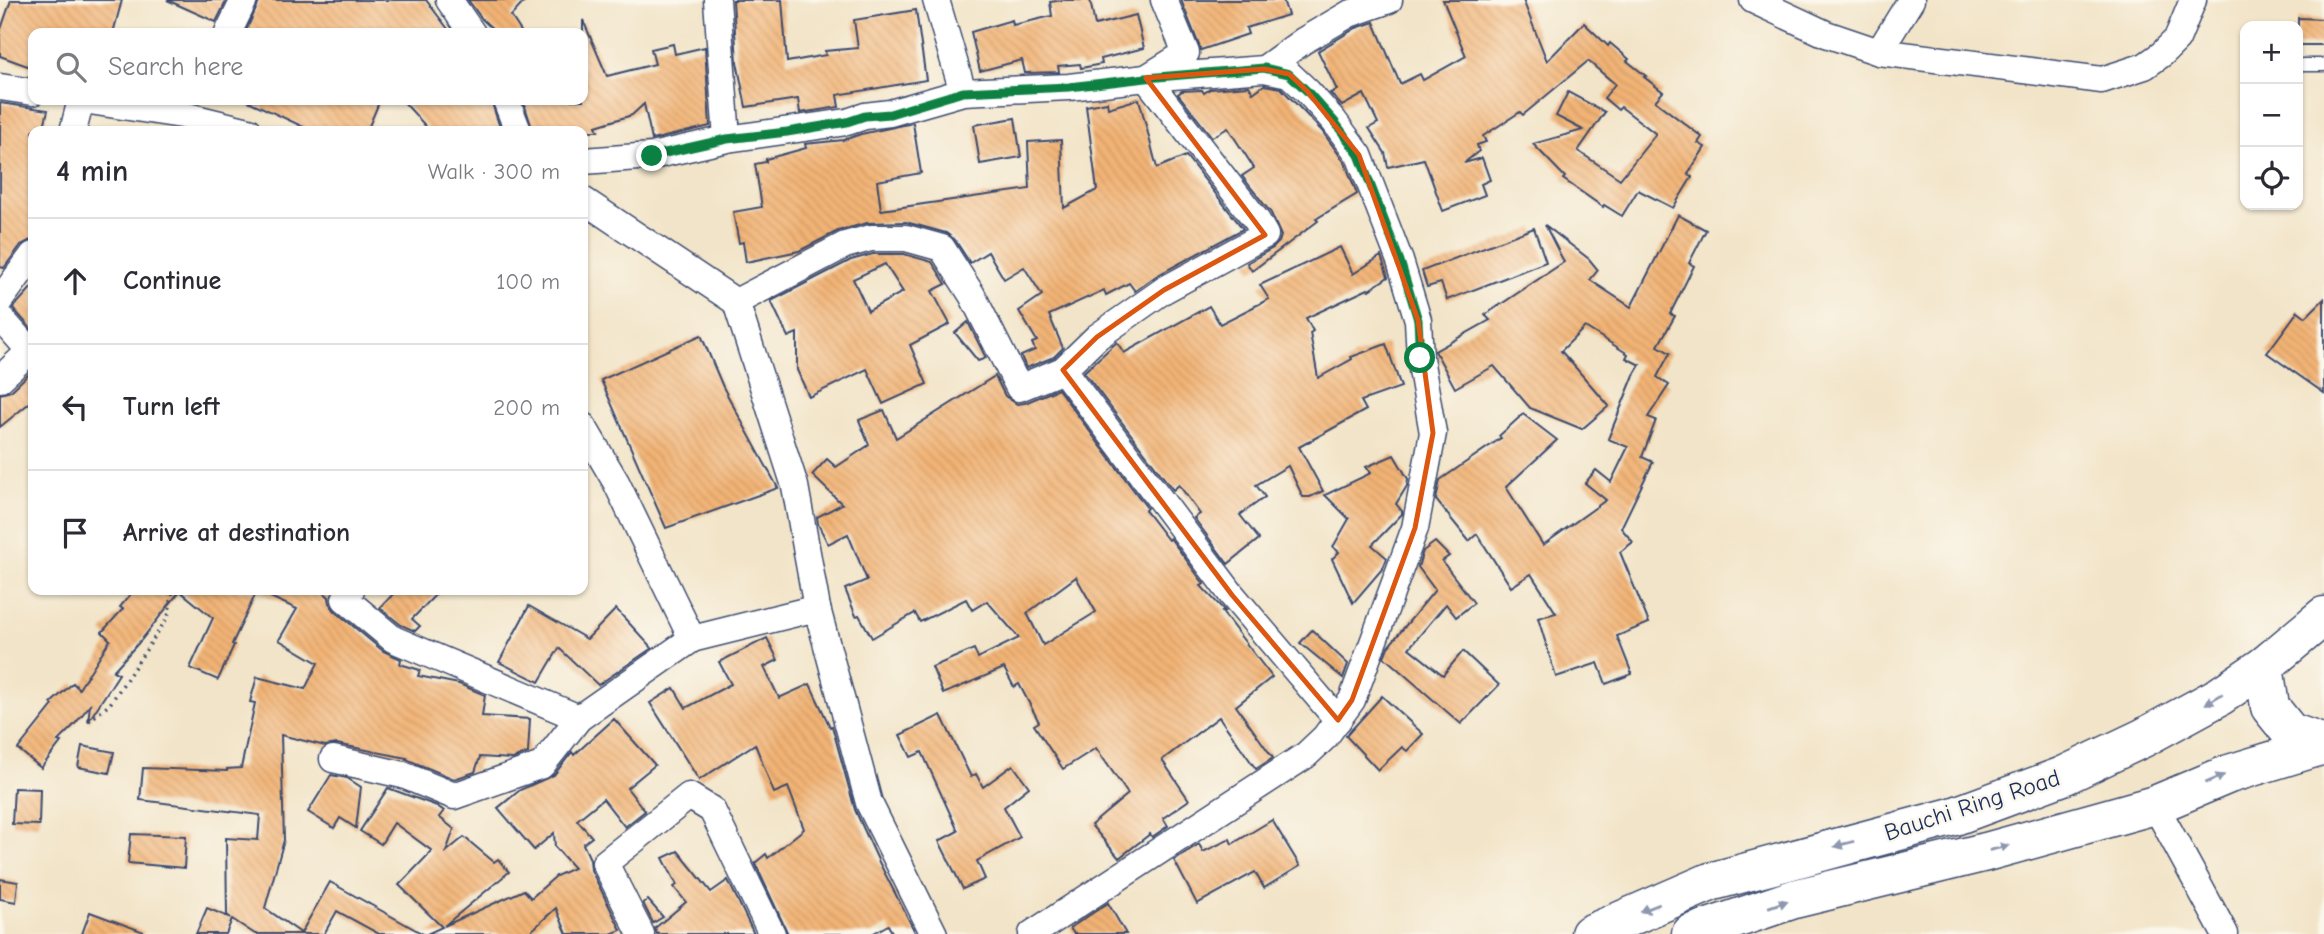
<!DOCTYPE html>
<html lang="en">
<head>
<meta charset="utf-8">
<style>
  body { margin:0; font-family:"Comic Neue",sans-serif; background:#f7f7f7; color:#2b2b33 }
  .controls { position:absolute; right:21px; top:21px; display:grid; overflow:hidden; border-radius:14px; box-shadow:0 2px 5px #0004 }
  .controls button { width:63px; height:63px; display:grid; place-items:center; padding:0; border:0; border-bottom:2px solid #e1e1e2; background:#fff; color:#2b2b33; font:35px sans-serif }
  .stop { position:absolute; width:21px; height:21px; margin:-16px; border:5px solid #0b8043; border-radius:50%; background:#fff }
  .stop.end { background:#0b8043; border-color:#fff; box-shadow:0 2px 7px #0008 }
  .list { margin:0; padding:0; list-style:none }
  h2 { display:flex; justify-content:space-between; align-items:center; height:91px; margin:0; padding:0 28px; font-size:30px }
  h2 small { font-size:23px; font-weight:400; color:#7c7c81 }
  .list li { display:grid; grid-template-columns:46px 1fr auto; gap:21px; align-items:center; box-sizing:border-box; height:126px; padding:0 28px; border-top:2px solid #e1e1e2 }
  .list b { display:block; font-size:26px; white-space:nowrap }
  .list em { font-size:23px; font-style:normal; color:#7c7c81 }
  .icon { flex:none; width:38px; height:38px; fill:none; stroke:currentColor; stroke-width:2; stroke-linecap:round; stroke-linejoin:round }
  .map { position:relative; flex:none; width:2324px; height:934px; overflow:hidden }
  .search { position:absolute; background:#fff; box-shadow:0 2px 5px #0004; left:28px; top:28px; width:560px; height:77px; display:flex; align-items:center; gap:18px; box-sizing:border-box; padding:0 24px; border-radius:14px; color:#7c7c81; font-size:26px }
  .panel { position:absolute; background:#fff; box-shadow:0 2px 5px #0004; left:28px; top:126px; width:560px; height:469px; border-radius:14px }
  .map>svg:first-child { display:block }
  .building { fill:url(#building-back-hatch); fill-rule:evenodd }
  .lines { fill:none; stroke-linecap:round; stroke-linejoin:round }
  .lane-casing { stroke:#3b4a6e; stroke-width:15 }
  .street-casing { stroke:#3b4a6e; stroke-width:29 }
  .primary-casing { stroke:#3b4a6e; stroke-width:41 }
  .path { stroke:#3b4a6e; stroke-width:3.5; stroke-dasharray:2 5; stroke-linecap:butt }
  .lane { stroke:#fff; stroke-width:12 }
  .street { stroke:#fff; stroke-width:26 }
  .primary { stroke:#fff; stroke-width:38 }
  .oneway { fill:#8d97ae }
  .route { stroke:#0b8043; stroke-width:9 }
  .marked { fill:none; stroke:#de5710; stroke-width:5; stroke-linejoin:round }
  .labels { text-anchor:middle; stroke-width:5; stroke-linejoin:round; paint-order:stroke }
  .street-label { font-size:24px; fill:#1b2f5e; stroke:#fbf7ec }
</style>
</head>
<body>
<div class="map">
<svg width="2324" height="934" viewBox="0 0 2324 934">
  <defs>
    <pattern id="building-back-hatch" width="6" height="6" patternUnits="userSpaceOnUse" patternTransform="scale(1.75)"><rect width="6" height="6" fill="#f2b374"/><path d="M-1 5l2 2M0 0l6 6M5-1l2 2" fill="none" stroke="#cf9a67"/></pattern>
  </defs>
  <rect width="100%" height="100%" fill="#fbf7ec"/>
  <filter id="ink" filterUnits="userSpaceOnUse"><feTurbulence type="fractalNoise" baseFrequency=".0143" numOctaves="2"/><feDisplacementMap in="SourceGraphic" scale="14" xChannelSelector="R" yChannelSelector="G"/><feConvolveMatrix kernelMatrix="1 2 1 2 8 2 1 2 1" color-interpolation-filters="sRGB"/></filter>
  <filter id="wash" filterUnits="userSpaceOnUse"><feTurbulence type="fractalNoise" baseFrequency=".00686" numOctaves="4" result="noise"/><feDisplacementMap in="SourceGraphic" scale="28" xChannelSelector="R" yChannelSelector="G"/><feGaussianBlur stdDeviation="1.57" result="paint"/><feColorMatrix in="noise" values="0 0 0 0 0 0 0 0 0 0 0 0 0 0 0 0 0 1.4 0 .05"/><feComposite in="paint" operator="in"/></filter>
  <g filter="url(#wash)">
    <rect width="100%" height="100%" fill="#f2e4c8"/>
    <g id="blocks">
      <!-- building -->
      <g class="building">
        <polygon points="11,0 122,0 113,33 33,33 33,68 0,56 0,32"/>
        <polygon points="167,0 227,0 216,22"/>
        <polygon points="260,0 426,0 451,33 245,33"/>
        <polygon points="468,0 526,0 511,16 522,33 497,33 482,19"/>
        <polygon points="733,0 782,0 787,62 826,55 825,51 858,48 854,20 916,10 926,80 837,95 839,107 800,113 798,99 746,107 737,62"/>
        <polygon points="1063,0 1090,0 1095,25 1136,15 1144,48 1101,59 1102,64 1081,68 1080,64 1058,66 1059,72 1025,73 1022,60 980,71 971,32 1012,20 1013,25 1052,16 1050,2"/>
        <polygon points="1181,0 1283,0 1288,15 1246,28 1248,34 1201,50"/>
        <polygon points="1443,0 1523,0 1547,61 1584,23 1608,46 1610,43 1629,59 1627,61 1646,76 1644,77 1663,92 1655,101 1702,137 1698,143 1705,147 1688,174 1692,177 1673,208 1638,190 1622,216 1604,205 1603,207 1563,179 1565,177 1533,144 1583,130 1556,116 1568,92 1605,112 1578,151 1620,179 1656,134 1621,107 1618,110 1604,98 1615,84 1588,61 1523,115 1520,112 1483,136 1486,142 1477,145 1479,151 1464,163 1482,158 1490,180 1481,184 1485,195 1443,211 1424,159 1388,167 1385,153 1369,128 1378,123 1364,94 1342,106 1330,93 1337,90 1318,51 1356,28 1374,22 1400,84 1420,74 1423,80 1466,56"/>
        <polygon points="2298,18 2324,19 2324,45 2298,45"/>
        <polygon points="583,20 607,76 655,64 651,49 673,44 675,54 705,47 710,126 652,140 644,104 632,115 596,126 598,131 533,131 523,100 583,100"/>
        <polygon points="1264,85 1281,88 1322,131 1345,163 1357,194 1316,219 1318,221 1252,271 1247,263 1273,248 1279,242 1281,236 1271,213 1242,176 1254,168 1228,128 1212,137 1178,94 1182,91 1202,90 1204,93 1210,89 1249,86 1253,93"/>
        <polygon points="1139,99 1157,168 1186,156 1243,229 1156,276 1135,291 1129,283 1106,295 1104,290 1049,315 1063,348 1054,357 1026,368 1021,356 1035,350 1032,343 1037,341 1019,311 1042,295 1024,267 1004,279 988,252 970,263 955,240 946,233 906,222 867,223 838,231 799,251 746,262 743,242 739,243 733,212 762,207 755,164 766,162 766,159 806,148 805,144 844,140 861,134 913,123 921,173 877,181 881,210 1030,189 1028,142 1061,140 1064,208 1097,190 1086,106 1107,102 1108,108"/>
        <polygon points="246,100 380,100 367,131 312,131"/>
        <polygon points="402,100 491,100 501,131 430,131"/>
        <polygon points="0,103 48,110 43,131 33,131 33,239 21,245 4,268 0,267"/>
        <polygon points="1015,118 1021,157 980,164 974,125"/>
        <polygon points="1678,215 1706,230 1689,263 1694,266 1670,314 1675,316 1658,346 1670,353 1657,377 1669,385 1648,417 1656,420 1642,457 1653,462 1621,528 1633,542 1620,552 1649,623 1617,636 1632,674 1606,684 1598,663 1556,677 1538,618 1556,613 1531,574 1511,587 1477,534 1469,541 1436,500 1440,480 1501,438 1499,436 1523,414 1557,440 1506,487 1543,545 1606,500 1585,483 1596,470 1611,482 1628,447 1608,439 1634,375 1640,365 1626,358 1628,354 1585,327 1561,351 1609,406 1582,429 1530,408 1494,366 1455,388 1435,351 1490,320 1485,315 1564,262 1545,225 1589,259 1598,270 1590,280 1631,307"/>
        <polygon points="1534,228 1546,262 1447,300 1441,283 1427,287 1422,271"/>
        <polygon points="1340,247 1353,274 1381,256 1388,277 1369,290 1368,289 1306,318 1313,331 1310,333 1318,378 1352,359 1351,357 1386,344 1401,387 1361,401 1366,410 1299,447 1323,491 1310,497 1303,497 1288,466 1256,485 1265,497 1240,515 1259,539 1228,564 1194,518 1200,514 1179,485 1173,490 1084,372 1117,342 1124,353 1209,306 1220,324 1269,299 1260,285"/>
        <path d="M 873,254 L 904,254 L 932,262 L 946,284 L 932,291 L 950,324 L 910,345 L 927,384 L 883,404 L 867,369 L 809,397 L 797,370 L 797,333 L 788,337 L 771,301 L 851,260 ZM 885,264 L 903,292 L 868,311 L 853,279 Z"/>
        <polygon points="33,286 33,331 13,308"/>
        <polygon points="2324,299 2324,393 2267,353 2298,311 2306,317"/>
        <polygon points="968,322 986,358 978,361 955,333"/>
        <polygon points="701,335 723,387 778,488 666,528 601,380"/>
        <polygon points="33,370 33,400 0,427 0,394 11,391"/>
        <path d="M 995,376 L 1005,396 L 1017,404 L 1025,403 L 1058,389 L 1147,508 L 1145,510 L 1168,540 L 1170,538 L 1204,584 L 1201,586 L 1225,611 L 1222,612 L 1272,677 L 1236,706 L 1273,758 L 1256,769 L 1219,717 L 1162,760 L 1189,800 L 1163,818 L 1168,826 L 1152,837 L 1150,834 L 1119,858 L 1091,825 L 1128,794 L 1096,748 L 1063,769 L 1034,725 L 1039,722 L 1019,684 L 1014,687 L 1004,668 L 943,694 L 932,667 L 974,649 L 978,658 L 1019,638 L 987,601 L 972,610 L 966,599 L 920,622 L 915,613 L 872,638 L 859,615 L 856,616 L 845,589 L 867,580 L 848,534 L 828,544 L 818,524 L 817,517 L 842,504 L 812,475 L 827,459 L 836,467 L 869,445 L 859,420 L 884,410 L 896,438 ZM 1076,577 L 1096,612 L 1043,645 L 1027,613 Z"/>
        <polygon points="1394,455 1408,479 1407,486 1396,504 1402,511 1402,514 1372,545 1387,558 1383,568 1353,603 1332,559 1339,552 1333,547 1349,519 1325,495 1371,473 1366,467"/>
        <polygon points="1435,542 1449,556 1442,561 1474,603 1456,617 1446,604 1409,648 1443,675 1463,651 1499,685 1461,724 1384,657 1388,647 1435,590 1418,567 1423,551"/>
        <polygon points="134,590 321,590 329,597 330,604 335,611 383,651 401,659 400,664 420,670 418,676 459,684 485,695 482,716 530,719 528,753 513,759 480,757 475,772 454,779 406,759 407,758 337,744 325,746 281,735 284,840 265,908 301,933 330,882 423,934 379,934 337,911 324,934 255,934 232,919 226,934 196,934 207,908 231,918 227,915 226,838 258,840 260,815 140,800 143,768 227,771 227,769 241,768 255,703 250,702 257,677 305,689 318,663 279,640 297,609 257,591 232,644 234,645 218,680 190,668 213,618 180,591 142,639 113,671 119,674 88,722 90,705 74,725 58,741 61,742 41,768 18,749 53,705 51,703 73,683 79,689 110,640 102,632 123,609 120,607"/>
        <polygon points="397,590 440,590 412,619 420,626 415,631 401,625 380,608"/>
        <polygon points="529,606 587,639 616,609 652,648 598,685 559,648 539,682 499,662"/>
        <polygon points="1312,630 1348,664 1343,678 1300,643"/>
        <polygon points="767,638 778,660 764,667 779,698 810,684 830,727 832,726 855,810 879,862 916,934 893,934 888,925 872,934 788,934 755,863 766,854 768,858 804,829 788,787 774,793 755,744 699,780 650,703 674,688 686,708 731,684 719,662"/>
        <polygon points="1382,696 1423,734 1407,751 1402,747 1378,770 1346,736"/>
        <polygon points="941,715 971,777 976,774 983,787 1013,765 1029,787 1004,807 1020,837 977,861 985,879 963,889 939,841 958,831 922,752 911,757 900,735"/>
        <polygon points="614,719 655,765 627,788 645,811 625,827 603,799 577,820 592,837 583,844 590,859 591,870 621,930 611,934 567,934 556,908 528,934 427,934 442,927 399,885 432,851 394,823 381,844 360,831 388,788 437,806 444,811 439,817 454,829 446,852 464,837 494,862 498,859 509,872 444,926 524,890 531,898 556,876 574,868 555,847 554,833 534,850 498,808 520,790 554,775 572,752 574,755"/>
        <polygon points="82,746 114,752 109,773 78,767"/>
        <polygon points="331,775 347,778 361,787 356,828 340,818 334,828 308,812"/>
        <polygon points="14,788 40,789 39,825 12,824"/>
        <polygon points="1272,820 1300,866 1264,888 1255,872 1197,904 1174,860 1199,844 1203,852 1230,839 1232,844"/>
        <polygon points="131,834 186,836 184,868 128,863"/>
        <polygon points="678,851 711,892 728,880 754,934 657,934 655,928 686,902 674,887 677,885 663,858"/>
        <polygon points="0,879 18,882 16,902 0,899"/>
        <polygon points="648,900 663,917 653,923 643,903"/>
        <polygon points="1108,903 1126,934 1074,934 1070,928"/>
        <polygon points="90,912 144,932 143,934 82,934"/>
      </g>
    </g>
  </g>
  <g filter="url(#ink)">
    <use href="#blocks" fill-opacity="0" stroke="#3b4a6e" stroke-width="2"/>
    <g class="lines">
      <!-- lane casing -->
      <g class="lane-casing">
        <polyline id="lane" points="2302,65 2324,65"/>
      </g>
      <!-- street casing -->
      <g class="street-casing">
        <g id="street">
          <polyline points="449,0 472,33"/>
          <polyline points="717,0 727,139"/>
          <polyline points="936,0 963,92"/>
          <polyline points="1753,0 1826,34 1879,52 2102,80 2145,66 2162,54 2177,39 2193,0"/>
          <polyline points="228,33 244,0"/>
          <polyline points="1879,52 1911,0"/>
          <polyline points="1264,69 1303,41 1349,14 1389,0"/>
          <polyline points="0,87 33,92"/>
          <polyline points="83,100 188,116 249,131"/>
          <polyline points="506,100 518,131"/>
          <polyline points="73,131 81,100"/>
          <polyline points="583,161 652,156 727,139 847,122 865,116 890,113 963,92 1069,87 1146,78 1264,69 1289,74 1307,91 1334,121 1359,155 1400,261 1418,320 1420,358 1433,433 1415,528 1352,700 1325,737 1306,755 1032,934"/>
          <polyline points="583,200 736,302 795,486 817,608"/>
          <polyline points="0,300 33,255"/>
          <polyline points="736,302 845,245 871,238 906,238 942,248 972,295 1019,388 1063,370 1097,337 1164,290 1265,235 1257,221 1146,78 1186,53 1164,0"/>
          <polyline points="0,317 30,351 0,379"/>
          <polyline points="1063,370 1232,595 1338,720"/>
          <polyline points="583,426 616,482 692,639 817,608 869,803 934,934"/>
          <polyline points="351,590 345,599 393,639 579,718"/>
          <polyline points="333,759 403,775 454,796 542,765 579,718 692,639"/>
          <polyline points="2155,805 2225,934"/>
          <polyline points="641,934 605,863 689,796 712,810 772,934"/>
        </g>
      </g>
      <!-- primary casing -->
      <g class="primary-casing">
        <g id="primary">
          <polyline points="2264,666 2270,707 2290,732 2324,744"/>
          <polyline points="1590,934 1710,882 1955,816 2063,776 2143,738 2220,696 2264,666 2324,616"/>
          <polyline points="1691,934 1794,899 1986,852 2155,805 2229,774 2324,745"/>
        </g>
      </g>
      <!-- path -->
      <polyline class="path" points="89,721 110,704 168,617 173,590"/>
      <!-- lane -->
      <use href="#lane" class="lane"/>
      <!-- street -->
      <use href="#street" class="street"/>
      <!-- primary -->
      <use href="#primary" class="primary"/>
    </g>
    <!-- one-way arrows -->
    <defs><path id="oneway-solid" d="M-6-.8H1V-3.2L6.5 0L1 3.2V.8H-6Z" transform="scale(1.75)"/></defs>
    <g class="oneway">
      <use href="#oneway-solid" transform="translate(2214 699) rotate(149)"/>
      <use href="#oneway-solid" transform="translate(2215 779) rotate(-23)"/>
      <use href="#oneway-solid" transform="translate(1844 844) rotate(165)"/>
      <use href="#oneway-solid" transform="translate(1999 848) rotate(-15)"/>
      <use href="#oneway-solid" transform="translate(1778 904) rotate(-19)"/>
      <use href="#oneway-solid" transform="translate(1650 908) rotate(158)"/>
    </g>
  </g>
  <g class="lines" filter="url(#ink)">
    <!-- route -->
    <polyline class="route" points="652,156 727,139 787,132 847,122 865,116 890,114 963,92 1069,87 1146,78 1264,68 1289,74 1307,91 1334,121 1359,155 1400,261 1418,320 1420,358"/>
  </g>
  <!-- marked area -->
  <path class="marked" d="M 1264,69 L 1289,74 L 1307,91 L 1359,155 L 1418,320 L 1433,433 L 1415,528 L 1352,700 L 1338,720 L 1232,595 L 1063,370 L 1097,337 L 1164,290 L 1265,235 L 1146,78 Z"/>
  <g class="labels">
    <!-- street labels -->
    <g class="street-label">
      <text transform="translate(1972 805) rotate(-18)" y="8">Bauchi Ring Road</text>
    </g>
  </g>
</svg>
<div class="controls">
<button>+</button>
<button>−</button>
<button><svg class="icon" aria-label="locate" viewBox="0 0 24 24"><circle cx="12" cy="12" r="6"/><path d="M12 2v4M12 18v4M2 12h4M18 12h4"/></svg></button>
</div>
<div class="stop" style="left:1420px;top:358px"></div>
<div class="stop end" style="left:652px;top:156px"></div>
<div class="search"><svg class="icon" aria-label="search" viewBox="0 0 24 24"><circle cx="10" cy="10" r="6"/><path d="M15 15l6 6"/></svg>Search here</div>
<section class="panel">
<h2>4 min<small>Walk · 300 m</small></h2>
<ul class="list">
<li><svg class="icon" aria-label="ahead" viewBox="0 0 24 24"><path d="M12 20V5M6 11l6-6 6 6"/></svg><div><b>Continue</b></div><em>100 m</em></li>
<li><svg class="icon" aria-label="left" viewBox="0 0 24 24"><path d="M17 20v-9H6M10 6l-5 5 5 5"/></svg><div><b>Turn left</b></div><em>200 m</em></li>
<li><svg class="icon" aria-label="arrive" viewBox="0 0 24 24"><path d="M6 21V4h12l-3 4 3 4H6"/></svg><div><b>Arrive at destination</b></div></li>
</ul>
</section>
</div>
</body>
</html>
